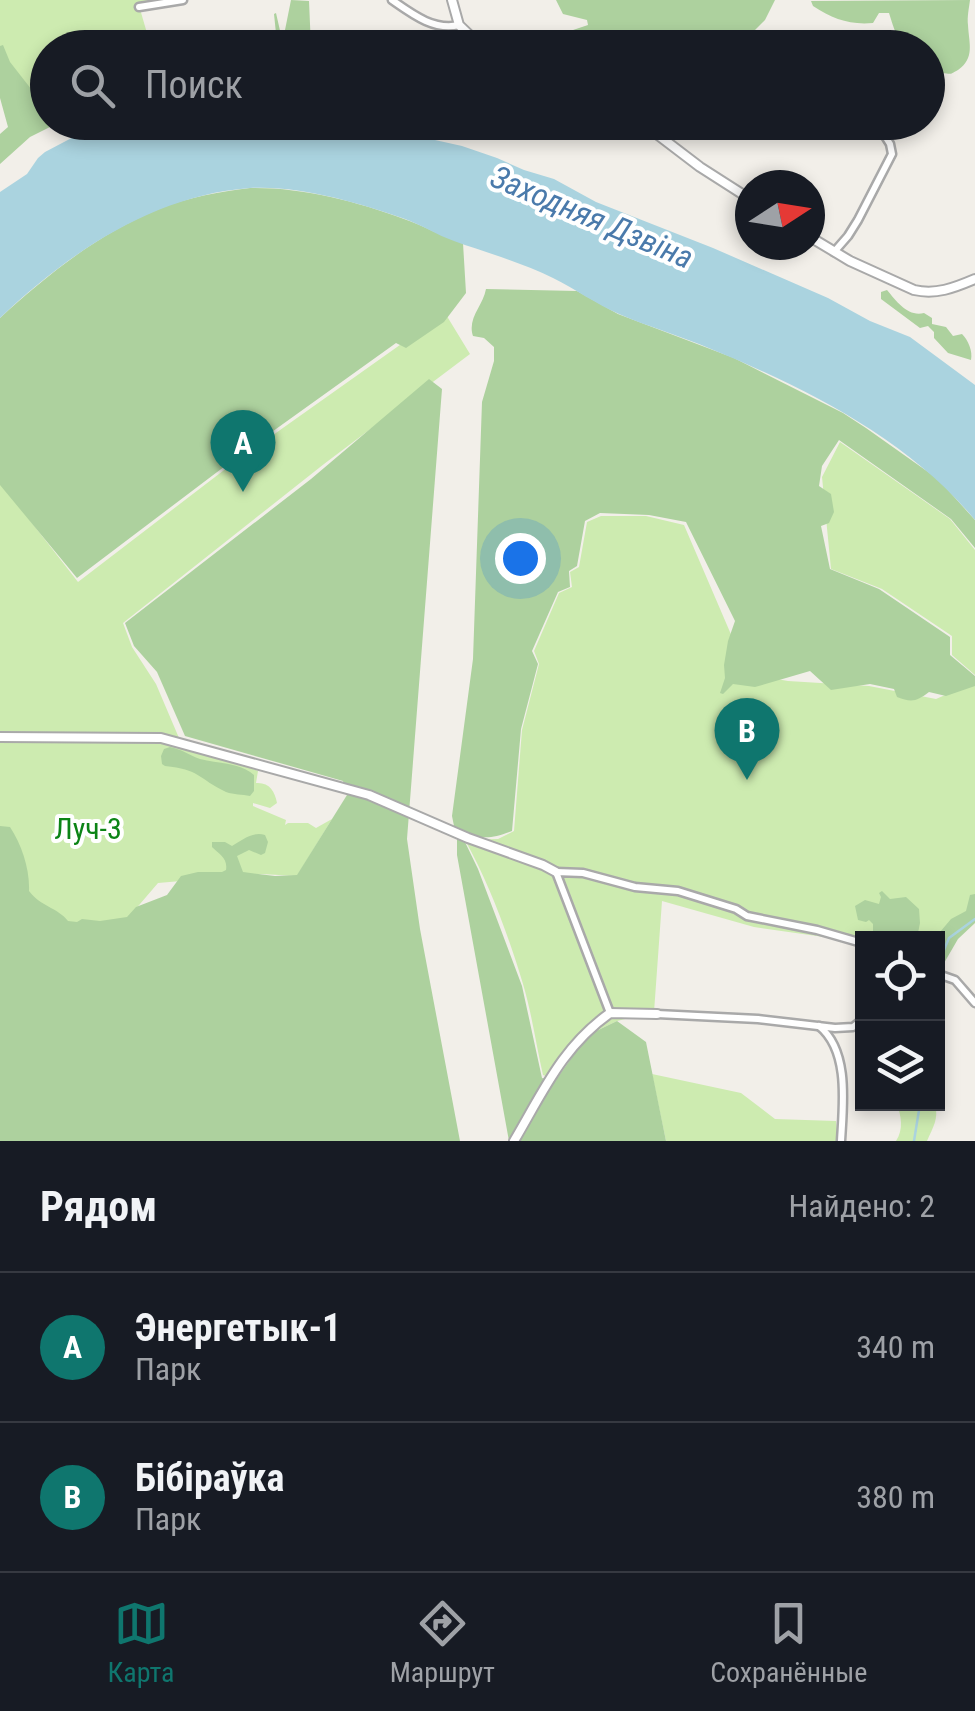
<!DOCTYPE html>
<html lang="ru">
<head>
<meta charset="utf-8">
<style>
  body { margin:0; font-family:"Roboto Condensed",sans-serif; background:#242831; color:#f1f3f6 }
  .controls { position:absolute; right:30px; bottom:30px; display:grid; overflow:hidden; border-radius:0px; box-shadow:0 5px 15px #0003 }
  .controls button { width:90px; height:90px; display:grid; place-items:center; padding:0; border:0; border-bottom:2px solid #363941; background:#171b24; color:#f1f3f6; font:50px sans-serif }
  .compass { position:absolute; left:735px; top:170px; width:90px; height:90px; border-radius:50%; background:#171b24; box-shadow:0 5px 15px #0003; rotate:78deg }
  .you { position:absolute; left:520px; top:558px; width:35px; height:35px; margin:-25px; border:8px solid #fff; border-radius:50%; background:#1a73e8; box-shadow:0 0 0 15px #1a73e833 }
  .badge { display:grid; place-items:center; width:65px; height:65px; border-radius:50%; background:#0f766e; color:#fff; font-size:32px; font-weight:700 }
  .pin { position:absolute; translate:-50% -82px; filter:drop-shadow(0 2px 5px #0008) }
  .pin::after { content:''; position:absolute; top:52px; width:35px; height:30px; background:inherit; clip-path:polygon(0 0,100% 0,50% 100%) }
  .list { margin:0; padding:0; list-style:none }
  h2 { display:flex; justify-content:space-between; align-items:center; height:130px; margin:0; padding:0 40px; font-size:42px }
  h2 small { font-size:32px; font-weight:400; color:#9ea1a6 }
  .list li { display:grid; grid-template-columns:65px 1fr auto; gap:30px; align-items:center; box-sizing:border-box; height:150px; padding:0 40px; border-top:2px solid #363941 }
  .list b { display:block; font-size:38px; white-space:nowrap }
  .list p { margin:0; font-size:32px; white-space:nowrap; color:#9ea1a6 }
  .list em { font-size:32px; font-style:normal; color:#9ea1a6 }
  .icon { flex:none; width:55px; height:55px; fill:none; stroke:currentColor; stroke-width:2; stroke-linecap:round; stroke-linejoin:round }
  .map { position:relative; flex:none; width:975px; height:1141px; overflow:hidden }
  .search { position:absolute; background:#171b24; box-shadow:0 5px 15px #0003; left:30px; right:30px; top:30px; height:110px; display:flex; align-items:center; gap:25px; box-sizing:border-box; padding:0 35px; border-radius:55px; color:#9ea1a6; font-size:38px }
  .sheet { height:430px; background:#171b24 }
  nav { display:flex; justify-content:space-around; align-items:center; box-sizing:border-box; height:140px; border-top:2px solid #363941; background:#171b24; font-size:28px; color:#9ea1a6 }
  nav a { display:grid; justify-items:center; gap:5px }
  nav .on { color:#0f766e }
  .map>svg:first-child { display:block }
  .grass { fill:#cdebb0 }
  .forest { fill:#add19e }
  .water { fill:#aad3df }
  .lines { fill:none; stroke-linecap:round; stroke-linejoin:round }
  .stream { stroke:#aad3df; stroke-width:2.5 }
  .minor-casing { stroke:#a9a9a9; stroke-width:11 }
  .tertiary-casing { stroke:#a9a9a9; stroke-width:12 }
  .minor { stroke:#fff; stroke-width:6 }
  .tertiary { stroke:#fff; stroke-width:8 }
  .labels { text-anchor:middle; stroke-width:8; stroke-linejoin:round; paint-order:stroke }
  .park-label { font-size:30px; fill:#0c8416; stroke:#fff }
  .water-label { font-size:32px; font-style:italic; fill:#4a7aab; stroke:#fff }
</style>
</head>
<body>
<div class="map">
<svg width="975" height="1141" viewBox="0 0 975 1141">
  <rect width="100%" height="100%" fill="#f2efe9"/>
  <!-- grass -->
  <g class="grass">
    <polygon points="0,0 149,0 140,9 151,47 48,48 47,98 0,86"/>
    <path d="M 445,313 L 470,354 L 324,464 L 123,623 L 132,647 L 156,684 L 179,738 L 258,771 L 256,783 C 269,782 275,791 277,803 L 270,808 L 253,803 L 253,806 L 286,820 L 285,825 L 288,823 L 308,823 L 316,828 L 332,819 L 297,876 L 261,874 L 158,883 L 128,918 L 69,926 L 0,905 L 0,482 L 78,582 L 232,464 Z"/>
    <polygon points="840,442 950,519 975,550 975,675 952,655 952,636 882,589 831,569 822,477"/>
    <path d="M 601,516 L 646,516 L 684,525 L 748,674 L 788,681 L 869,686 L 936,699 L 975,682 L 975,912 L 938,938 L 862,938 L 862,948 L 824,937 L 754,927 L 662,901 L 654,1012 L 617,1021 L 588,1035 L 553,1079 L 543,1075 C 536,1045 532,1014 523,984 C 509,937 489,883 465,840 L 498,839 L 514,831 L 522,730 L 539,664 L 534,651 L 559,593 L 572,587 L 570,572 L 579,567 L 587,522 Z"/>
    <polygon points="652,1074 741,1093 775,1119 836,1121 838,1141 666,1141"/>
    <path d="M 897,1104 L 935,1104 C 939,1119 933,1127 927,1141 L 896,1141 C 904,1129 901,1116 897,1104 Z"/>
  </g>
  <!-- forest -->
  <g class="forest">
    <polygon points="291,0 309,1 311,47 275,47 277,43 274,14 276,13 281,35 284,35"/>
    <polygon points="556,0 775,0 765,20 746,39 740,47 585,48 573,41 570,31 588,25 587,20 563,14"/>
    <path d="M 970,0 C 969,8 967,17 968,25 C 969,44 975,58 958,70 C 949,75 952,74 942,73 L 938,64 L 928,53 L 928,48 C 898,48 897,38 889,13 L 879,13 L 873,23 C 849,25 833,19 813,6 L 811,1 Z"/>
    <polygon points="3,45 10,62 35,94 47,93 48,122 58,123 30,137 0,164 0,134 8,127 0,98 0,46"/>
    <path d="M 250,188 C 301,187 356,201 404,219 C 424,226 443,237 463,243 L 466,293 L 444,322 L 406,348 L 396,343 L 237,457 L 77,578 L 0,485 L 0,318 C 47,275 99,233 159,209 C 188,197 219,192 250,188 Z"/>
    <path d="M 486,289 L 577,291 L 618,314 L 734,358 L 843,413 L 866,428 L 938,479 L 975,520 L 975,548 L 951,519 L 839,440 L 822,466 L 819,486 L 831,494 L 834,512 L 829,523 L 821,526 L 830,569 L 879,589 L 950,637 L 950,655 L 975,676 L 975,686 L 946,696 L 929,692 C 917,701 912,703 897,697 L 894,689 L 870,684 L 831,690 L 810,671 L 755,687 L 733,684 L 723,694 L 720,693 L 725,678 L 724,665 L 728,641 L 735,621 L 686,522 L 649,515 L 600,513 L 585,521 L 577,566 L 569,571 L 570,587 L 558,592 L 532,651 L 538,664 L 521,729 L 512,831 C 486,841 478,839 454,826 L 452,816 L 473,659 L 482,402 L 494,361 L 494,347 L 484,338 L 473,336 C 467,318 483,306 486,289 Z"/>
    <path d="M 887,290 C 897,302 908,317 924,313 L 932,318 L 932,324 L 946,327 L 953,336 L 962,334 C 968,340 973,351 971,360 L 948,353 L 934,338 L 934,332 L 928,326 L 920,328 L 881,299 L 881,292 Z"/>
    <path d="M 429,379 L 442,389 L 407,839 L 420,929 L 460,1141 L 0,1141 L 0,826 L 10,827 C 22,845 30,870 29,891 C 41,907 57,907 68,921 L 77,922 L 82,919 L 100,921 L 127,917 L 136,907 L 167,895 L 181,876 L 198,872 L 222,872 L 226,870 C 228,858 219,854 212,847 L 212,842 L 225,842 L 232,846 C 242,840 253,831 265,835 L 268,842 L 265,853 L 261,855 L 249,850 L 237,856 L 243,872 L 275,876 L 297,875 L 347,795 L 343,781 L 185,736 L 157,672 L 134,646 L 125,623 L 311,479 Z"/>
    <path d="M 170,747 C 181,749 189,755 200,759 C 218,764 239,762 254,775 L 254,791 L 250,796 C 242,794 234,795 226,792 C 199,779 199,769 165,766 L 162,764 L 161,756 L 164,749 Z"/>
    <polygon points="457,836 464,840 478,869 522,986 542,1078 555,1081 588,1035 617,1021 646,1042 666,1141 509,1141 457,855"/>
    <polygon points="882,891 890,899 906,897 919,909 920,923 917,938 867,938 873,933 873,924 869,920 866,922 858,920 855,906 865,900 879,904 881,897 879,893"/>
    <polygon points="975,894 975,923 958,939 940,970 938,969 938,938 935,938 951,919 966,911 970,895"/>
  </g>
  <!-- water -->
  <path class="water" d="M 102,122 L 397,123 L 417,136 L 462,146 L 497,158 L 524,170 L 554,179 L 596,202 L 713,248 L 828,298 L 870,321 L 910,337 L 975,385 L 975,520 C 908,439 806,388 711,349 C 681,336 649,327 619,314 C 596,304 575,289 553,278 C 521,262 487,253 454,241 C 437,235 422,225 405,219 C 361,203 298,185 250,188 C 154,195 68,253 0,318 L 0,192 L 27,174 L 38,158 L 45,152 Z"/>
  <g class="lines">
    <!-- stream -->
    <g class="stream">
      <polyline points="938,964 949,938 975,919"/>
      <polyline points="914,1141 920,1104"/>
    </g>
    <!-- minor casing -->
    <g class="minor-casing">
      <g id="minor">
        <path d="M 392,0 C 412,14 434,31 459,25"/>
        <polyline points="139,7 183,0"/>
        <polyline points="762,47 763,48"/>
        <polyline points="834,252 848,236 858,220 892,154 890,144 876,122"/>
        <polyline points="938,974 955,980 975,1003"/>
        <polyline points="610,1013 556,872 583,873 635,887 678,891 736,909 747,916 817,930 862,943"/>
        <polyline points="657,1014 758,1019 835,1028 853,1027 862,1020"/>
        <path d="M 819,1026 C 850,1051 843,1105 841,1141"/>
      </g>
    </g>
    <!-- tertiary casing -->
    <g class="tertiary-casing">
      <g id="tertiary">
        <polyline points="452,0 459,25 483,48"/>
        <polyline points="641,122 700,167 750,199"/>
        <path d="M 810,237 L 850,261 L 914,290 C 936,295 954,288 975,279"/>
        <polyline points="0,737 161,738 369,795 468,838 543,865 556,872"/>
        <path d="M 514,1141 C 543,1092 562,1047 610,1013 L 657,1014"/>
      </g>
    </g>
    <!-- minor -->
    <use href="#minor" class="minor"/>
    <!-- tertiary -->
    <use href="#tertiary" class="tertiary"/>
  </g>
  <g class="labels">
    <!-- park labels -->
    <g class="park-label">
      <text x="88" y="839">Луч-3</text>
    </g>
    <!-- water labels -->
    <g class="water-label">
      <text transform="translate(592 217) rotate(23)" y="11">Заходняя Дзвіна</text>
    </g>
  </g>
</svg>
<div class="controls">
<button><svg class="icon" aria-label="locate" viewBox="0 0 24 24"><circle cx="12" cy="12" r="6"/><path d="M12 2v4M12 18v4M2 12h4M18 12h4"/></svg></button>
<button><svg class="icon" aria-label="layers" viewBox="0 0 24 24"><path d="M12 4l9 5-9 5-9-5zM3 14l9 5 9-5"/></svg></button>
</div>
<svg class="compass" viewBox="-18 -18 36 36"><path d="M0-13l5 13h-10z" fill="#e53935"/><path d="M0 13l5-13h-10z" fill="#9ea1a6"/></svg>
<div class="you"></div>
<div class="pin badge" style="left:243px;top:492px">A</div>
<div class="pin badge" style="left:747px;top:780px">B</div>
<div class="search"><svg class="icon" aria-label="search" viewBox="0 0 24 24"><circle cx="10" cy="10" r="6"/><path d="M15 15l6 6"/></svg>Поиск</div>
</div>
<section class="sheet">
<h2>Рядом<small>Найдено: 2</small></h2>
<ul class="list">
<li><span class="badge">A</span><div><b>Энергетык-1</b><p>Парк</p></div><em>340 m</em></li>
<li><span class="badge">B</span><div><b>Бібіраўка</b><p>Парк</p></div><em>380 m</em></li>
</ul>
</section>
<nav>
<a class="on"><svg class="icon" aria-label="map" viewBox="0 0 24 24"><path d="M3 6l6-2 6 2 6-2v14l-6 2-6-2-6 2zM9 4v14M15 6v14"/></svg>Карта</a>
<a><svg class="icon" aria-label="directions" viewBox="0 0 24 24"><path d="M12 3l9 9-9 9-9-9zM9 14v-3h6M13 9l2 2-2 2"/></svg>Маршрут</a>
<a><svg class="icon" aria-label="saved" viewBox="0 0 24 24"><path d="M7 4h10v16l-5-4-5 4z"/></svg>Сохранённые</a>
</nav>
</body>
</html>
